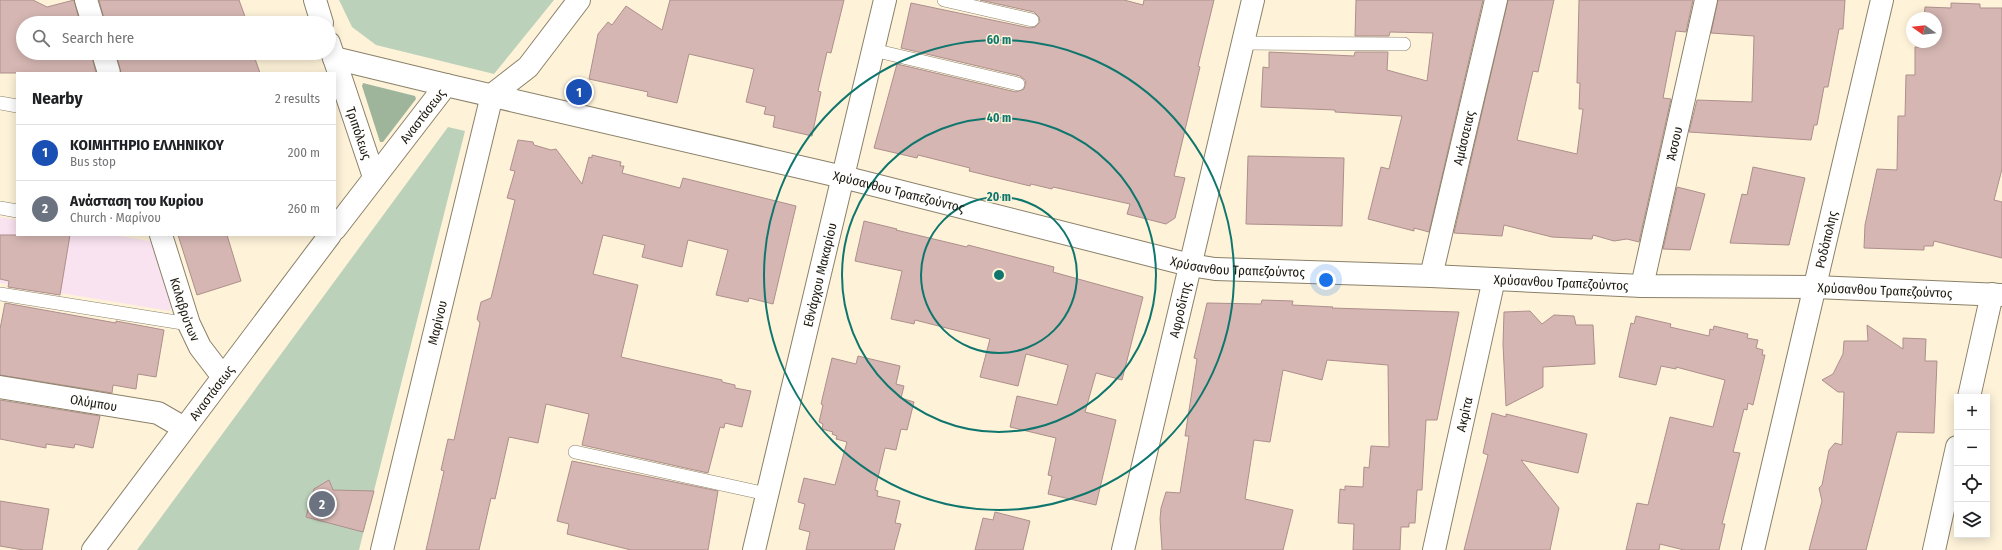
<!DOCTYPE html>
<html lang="en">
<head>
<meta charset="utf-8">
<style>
  body { margin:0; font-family:"Fira Sans Condensed",sans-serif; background:#f2f2f2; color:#202124 }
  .controls { position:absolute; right:12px; bottom:12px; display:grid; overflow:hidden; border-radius:0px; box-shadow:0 2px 10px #0003 }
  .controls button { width:36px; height:36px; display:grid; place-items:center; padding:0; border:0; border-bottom:1px solid #e0e0e0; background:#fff; color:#202124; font:20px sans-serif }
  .compass { position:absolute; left:1906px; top:12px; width:36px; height:36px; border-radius:50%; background:#fff; box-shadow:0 2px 10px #0003; rotate:285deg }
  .you { position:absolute; left:1326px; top:280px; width:14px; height:14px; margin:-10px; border:3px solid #fff; border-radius:50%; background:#1a73e8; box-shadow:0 0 0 6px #1a73e833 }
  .badge { display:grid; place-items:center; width:26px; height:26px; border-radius:50%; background:#7b7920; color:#fff; font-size:13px; font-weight:700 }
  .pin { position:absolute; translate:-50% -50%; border:2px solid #fff; box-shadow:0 1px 4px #0006 }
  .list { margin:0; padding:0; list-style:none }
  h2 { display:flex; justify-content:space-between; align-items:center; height:52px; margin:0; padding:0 16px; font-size:17px }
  h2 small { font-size:13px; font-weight:400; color:#757577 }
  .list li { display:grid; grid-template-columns:26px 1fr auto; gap:12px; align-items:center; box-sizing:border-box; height:56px; padding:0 16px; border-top:1px solid #e0e0e0 }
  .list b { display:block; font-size:15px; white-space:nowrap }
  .list p { margin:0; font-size:13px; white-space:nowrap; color:#757577 }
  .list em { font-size:13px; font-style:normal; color:#757577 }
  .icon { flex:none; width:22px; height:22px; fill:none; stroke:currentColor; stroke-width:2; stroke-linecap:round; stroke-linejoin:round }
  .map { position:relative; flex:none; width:2002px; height:550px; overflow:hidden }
  .search { position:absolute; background:#fff; box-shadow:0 2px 10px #0003; left:16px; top:16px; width:320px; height:44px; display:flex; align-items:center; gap:10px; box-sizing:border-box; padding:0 14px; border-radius:22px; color:#757577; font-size:15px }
  .panel { position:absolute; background:#fff; box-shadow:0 2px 10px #0003; left:16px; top:72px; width:320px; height:164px; border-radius:0px }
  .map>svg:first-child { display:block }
  .education { fill:#f9e3f0 }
  .green { fill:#bcd1b9 }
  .forest { fill:#9fb59b }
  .building { fill:#d5b6b2; stroke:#ad8f8b }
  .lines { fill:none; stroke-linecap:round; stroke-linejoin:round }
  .lane-casing { stroke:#8b8169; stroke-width:14 }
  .street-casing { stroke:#8b8169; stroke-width:24 }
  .lane { stroke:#fff; stroke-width:13 }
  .street { stroke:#fff; stroke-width:22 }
  .ring { fill:none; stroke:#0f766e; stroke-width:2 }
  .labels { text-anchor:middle; stroke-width:3; stroke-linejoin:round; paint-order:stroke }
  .street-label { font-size:13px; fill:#1c180e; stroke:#fef3d9 }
  .centre { fill:#0f766e; stroke:#fef3d9; stroke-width:2 }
  .ring-label { font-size:12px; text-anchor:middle; font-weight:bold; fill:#0f766e; stroke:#fef3d9; stroke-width:3; stroke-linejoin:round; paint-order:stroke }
</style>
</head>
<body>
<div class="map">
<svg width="2002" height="550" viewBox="0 0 2002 550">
  <rect width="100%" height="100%" fill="#fef3d9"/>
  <!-- education -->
  <polygon class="education" points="0,217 17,220 17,235 113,235 156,242 173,300 170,311 0,283"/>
  <!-- green -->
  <g class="green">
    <polygon points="339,0 554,0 494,74 376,45 352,27"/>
    <polygon points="448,127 465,131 359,550 137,550"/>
  </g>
  <!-- forest -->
  <polygon class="forest" points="363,83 415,96 416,99 383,142 380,142 362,86"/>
  <!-- building -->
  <g class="building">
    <polygon points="0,0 33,0 47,7 74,0 80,23 23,23 23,53 91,53 96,73 0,73"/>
    <polygon points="99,0 239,0 247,22 105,23"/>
    <polygon points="670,0 844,0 831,53 827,52 818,91 821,92 812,136 773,127 775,116 764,114 766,107 746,102 754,69 689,54 677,103 647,96 648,92 589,79 598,34 608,22 612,25 626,6 662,30"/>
    <polygon points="980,0 1124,0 1143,5 1144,0 1214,0 1198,66 1200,67 1174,176 1185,178 1175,218 1166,224 1127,214 1130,204 1053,187 1052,189 1031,184 1030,186 969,171 970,168 918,155 917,158 874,148 897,64 1016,92 1024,89 1026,81 1020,76 901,48 911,3 1030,28 1035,27 1040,22 1039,17 1034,12"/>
    <polygon points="1356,0 1483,0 1429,232 1414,228 1414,231 1368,219 1381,167 1389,169 1402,116 1335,112 1335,110 1261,107 1263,67 1269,68 1269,52 1354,56 1355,52 1388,52 1387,70 1427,81 1433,33 1390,32 1389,36 1355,36"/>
    <polygon points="1508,0 1554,0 1538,72 1533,71 1517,140 1577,154 1583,109 1579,109 1580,83 1577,83 1579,0 1693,0 1686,32 1676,31 1663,98 1671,99 1639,242 1627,239 1614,241 1593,235 1592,239 1552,237 1504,225 1502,236 1454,233"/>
    <polygon points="1718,0 1845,0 1843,29 1839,29 1828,87 1824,87 1817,125 1814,125 1811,140 1689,132 1697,100 1752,102 1754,36 1711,33"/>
    <polygon points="1951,3 1980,4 1980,8 2002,8 2002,169 1994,200 2002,202 2002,258 1934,241 1933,246 1924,246 1924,250 1864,248 1865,225 1877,169 1897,170 1898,116 1905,116 1906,75 1915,75 1915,47 1924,47 1924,42 1936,42 1936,18 1924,18 1925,7 1951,8"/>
    <polygon points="116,53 253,53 260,73 121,73"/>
    <polygon points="518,140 533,142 534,145 551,150 556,149 582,184 589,157 592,158 592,155 621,162 620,166 624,166 622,173 680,188 683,178 796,206 773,304 749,298 748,302 716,295 728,250 688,240 682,267 642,257 645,245 603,235 593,274 638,285 621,357 722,380 722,382 735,385 735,388 751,391 742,427 725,423 724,428 720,427 708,473 582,445 589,414 546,404 538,443 509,437 495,499 491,498 479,550 426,550 444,471 441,470 448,439 454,440 480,323 477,319 481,302 491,298 515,200 507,198 515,171 510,170"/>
    <polygon points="1248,156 1344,158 1342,226 1246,224"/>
    <polygon points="1753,167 1805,178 1789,245 1730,243 1742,194 1747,195"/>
    <polygon points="1677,187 1705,194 1690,250 1663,249"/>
    <polygon points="864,221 897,229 896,230 967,247 968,245 1054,267 1053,272 1143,297 1122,380 1096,373 1085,412 1116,420 1096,505 1048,494 1052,476 1048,475 1056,438 1010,427 1017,396 1057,405 1068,365 1026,354 1018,386 980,377 990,339 915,320 914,324 891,319 902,271 855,261"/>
    <polygon points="0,235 70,235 60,295 8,287 9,281 0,279"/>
    <polygon points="178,235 227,235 241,281 197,295"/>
    <polygon points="1262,300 1293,301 1292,305 1333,307 1332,308 1459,312 1437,420 1426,420 1422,490 1417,490 1415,523 1409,523 1409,527 1401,527 1400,550 1353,550 1354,524 1338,523 1340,489 1345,490 1345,486 1363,487 1364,467 1369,468 1371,446 1389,447 1388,365 1327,360 1322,380 1283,370 1270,442 1254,440 1245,499 1293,510 1283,550 1162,550 1160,519 1161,508 1166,492 1180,493 1189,436 1185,436 1197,359 1194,358 1207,303 1261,304"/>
    <polygon points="5,303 116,323 116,321 164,330 156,377 138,374 136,389 113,385 112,393 0,375 0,329"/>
    <polygon points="1530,311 1542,324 1554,315 1574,316 1576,325 1593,325 1595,364 1543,367 1543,387 1506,406 1503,344 1504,312"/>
    <polygon points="1636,316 1671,324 1670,327 1709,336 1710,329 1713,330 1714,326 1748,334 1747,338 1758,340 1756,348 1763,350 1762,355 1765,355 1753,405 1748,403 1747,410 1744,409 1733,452 1740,453 1722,524 1725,524 1719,550 1684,550 1660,544 1659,550 1626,550 1637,503 1648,505 1670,417 1713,427 1725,380 1676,367 1676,369 1661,366 1656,385 1619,377 1631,323 1634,324"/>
    <polygon points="1867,325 1903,349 1903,338 1926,339 1925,361 1937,361 1934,433 1897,432 1866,550 1809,550 1822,501 1819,488 1822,485 1829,450 1835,443 1842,445 1844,392 1838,392 1822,380 1833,374 1843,354 1844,341 1868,341"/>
    <polygon points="858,356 900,366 896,384 904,386 901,398 914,402 907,430 901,429 896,450 885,448 875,490 878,491 877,496 900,501 895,523 901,524 894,550 806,550 810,532 799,529 805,504 798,502 804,478 835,485 847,442 836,439 837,436 832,434 833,432 822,429 823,424 819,422 823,405 821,404 832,358 856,364"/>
    <polygon points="0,400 100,416 93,448 75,444 74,448 46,444 46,448 0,439"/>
    <polygon points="1492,413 1506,417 1506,414 1587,434 1578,473 1521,460 1559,508 1550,550 1464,550 1488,455 1483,453"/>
    <polygon points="572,461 718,491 708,550 631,550 567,534 569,524 557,521"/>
    <polygon points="329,480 333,490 374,491 363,532 306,517 314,489"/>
    <polygon points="0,501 49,509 42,550 23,550 0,546"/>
    <polygon points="995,512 1030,521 1023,550 975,550 983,518 993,520"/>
  </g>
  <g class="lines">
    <!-- lane casing -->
    <g class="lane-casing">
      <g id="lane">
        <polyline points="944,0 1032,20"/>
        <polyline points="1243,43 1404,44"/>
        <polyline points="873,50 1018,84"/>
        <polyline points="0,103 17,106"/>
        <polyline points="0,208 17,211"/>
        <polyline points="0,294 189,324"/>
        <polyline points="575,452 767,494"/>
      </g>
    </g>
    <!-- street casing -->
    <g class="street-casing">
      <g id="street">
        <polyline points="86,0 93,23"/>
        <polyline points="315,0 322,23"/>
        <path id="s1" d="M 329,43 L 374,177"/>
        <polyline points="103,53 109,73"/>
        <polyline points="334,58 446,85"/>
        <polyline points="492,95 528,67 579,0"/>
        <path id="s2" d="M 335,229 L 446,85 L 843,177 L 1190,265 L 1215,269 L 1431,276 L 1642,286 L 1815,287 L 2002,295"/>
        <path id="s3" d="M 161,235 L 189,324 L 200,347 L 223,377"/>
        <path id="s4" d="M 1431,276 L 1496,0"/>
        <path id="s5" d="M 1642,286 L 1706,0"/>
        <path id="s6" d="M 0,387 L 158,413 L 184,428"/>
        <polyline points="1969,397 1992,294"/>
        <path id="s7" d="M 93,550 L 330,235"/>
        <path id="s8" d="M 382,550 L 492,95"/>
        <path id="s9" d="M 754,550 L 885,0"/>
        <path id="s10" d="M 1123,550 L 1253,0"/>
        <path id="s11" d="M 1434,550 L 1494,279"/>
        <path id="s12" d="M 1753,550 L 1882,0"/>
        <polyline points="1934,550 1957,447"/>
      </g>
    </g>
    <!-- lane -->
    <use href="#lane" class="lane"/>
    <!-- street -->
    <use href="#street" class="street"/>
  </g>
  <!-- distance rings -->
  <g class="ring">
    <circle cx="999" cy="275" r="78"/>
    <circle cx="999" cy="275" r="157"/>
    <circle cx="999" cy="275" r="235"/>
  </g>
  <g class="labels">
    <!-- street labels -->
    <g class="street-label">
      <text dy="5" stroke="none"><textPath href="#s2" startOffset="143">Αναστάσεως</textPath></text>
      <text dy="5" stroke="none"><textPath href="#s1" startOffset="95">Τριπόλεως</textPath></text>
      <text dy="5" stroke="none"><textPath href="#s4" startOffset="142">Αμάσσειας</textPath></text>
      <text dy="5" stroke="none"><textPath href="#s5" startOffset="146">Άσσου</textPath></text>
      <text dy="5" stroke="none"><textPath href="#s2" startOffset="647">Χρύσανθου Τραπεζούντος</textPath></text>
      <text dy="5" stroke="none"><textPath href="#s12" startOffset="319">Ροδόπολης</textPath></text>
      <text dy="5" stroke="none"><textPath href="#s2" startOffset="995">Χρύσανθου Τραπεζούντος</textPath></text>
      <text dy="5" stroke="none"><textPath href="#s9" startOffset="283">Εθνάρχου Μακαρίου</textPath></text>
      <text dy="5" stroke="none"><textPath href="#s2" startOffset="1319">Χρύσανθου Τραπεζούντος</textPath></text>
      <text dy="5" stroke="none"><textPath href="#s2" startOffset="1643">Χρύσανθου Τραπεζούντος</textPath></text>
      <text dy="5" stroke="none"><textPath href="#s3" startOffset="78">Καλαβρύτων</textPath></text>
      <text dy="5" stroke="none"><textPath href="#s10" startOffset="247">Αφροδίτης</textPath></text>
      <text dy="5" stroke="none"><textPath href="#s8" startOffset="234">Μαρίνου</textPath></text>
      <text dy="5" stroke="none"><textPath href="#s7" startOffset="197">Αναστάσεως</textPath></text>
      <text dy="5" stroke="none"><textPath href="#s6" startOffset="95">Ολύμπου</textPath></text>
      <text dy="5" stroke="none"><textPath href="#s11" startOffset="139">Ακρίτα</textPath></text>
    </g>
  </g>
  <circle cx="999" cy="275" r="6" class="centre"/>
  <g class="ring-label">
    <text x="999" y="44">60 m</text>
    <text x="999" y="122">40 m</text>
    <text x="999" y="201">20 m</text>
  </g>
</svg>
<div class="controls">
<button>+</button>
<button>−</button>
<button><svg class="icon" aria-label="locate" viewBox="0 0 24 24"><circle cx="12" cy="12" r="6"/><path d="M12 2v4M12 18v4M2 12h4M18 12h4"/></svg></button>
<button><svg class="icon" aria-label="layers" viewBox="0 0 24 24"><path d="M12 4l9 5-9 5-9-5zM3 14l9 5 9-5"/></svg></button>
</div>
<svg class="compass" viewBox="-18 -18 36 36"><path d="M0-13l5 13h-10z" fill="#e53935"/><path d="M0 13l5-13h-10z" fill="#757577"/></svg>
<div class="you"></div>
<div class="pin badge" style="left:579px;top:92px;background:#1a4fb4">1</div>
<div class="pin badge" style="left:322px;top:504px;background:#6b7280">2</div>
<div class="search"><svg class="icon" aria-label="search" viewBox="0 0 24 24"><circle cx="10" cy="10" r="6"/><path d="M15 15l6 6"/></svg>Search here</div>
<section class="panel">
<h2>Nearby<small>2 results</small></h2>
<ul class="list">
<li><span class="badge" style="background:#1a4fb4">1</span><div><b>ΚΟΙΜΗΤΗΡΙΟ ΕΛΛΗΝΙΚΟΥ</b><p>Bus stop</p></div><em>200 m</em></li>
<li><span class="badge" style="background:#6b7280">2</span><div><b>Ανάσταση του Κυρίου</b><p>Church · Μαρίνου</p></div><em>260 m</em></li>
</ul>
</section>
</div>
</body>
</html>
